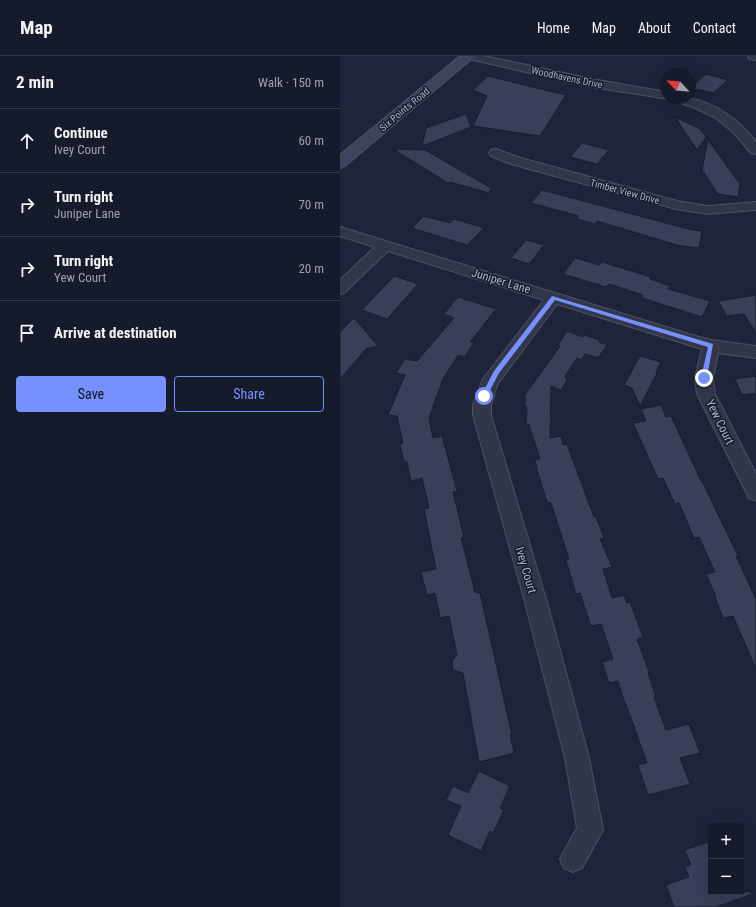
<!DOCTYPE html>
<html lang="en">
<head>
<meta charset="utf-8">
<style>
  body { margin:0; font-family:"Roboto Condensed",sans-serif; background:#232837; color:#f1f3f6 }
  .controls { position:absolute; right:12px; bottom:12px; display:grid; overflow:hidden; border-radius:4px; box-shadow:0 4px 16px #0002 }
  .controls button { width:36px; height:36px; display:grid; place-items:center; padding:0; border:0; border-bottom:1px solid #353947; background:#161b2b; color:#f1f3f6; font:20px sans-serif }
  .compass { position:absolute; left:320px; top:12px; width:36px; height:36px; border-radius:50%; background:#161b2b; box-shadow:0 4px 16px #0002; rotate:296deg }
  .stop { position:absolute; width:12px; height:12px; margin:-9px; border:3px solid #7790ff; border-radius:50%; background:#fff }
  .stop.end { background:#7790ff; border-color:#fff; box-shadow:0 1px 4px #0008 }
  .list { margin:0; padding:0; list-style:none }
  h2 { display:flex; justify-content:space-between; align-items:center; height:52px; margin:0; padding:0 16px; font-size:17px }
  h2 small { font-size:13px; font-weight:400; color:#9ea1a9 }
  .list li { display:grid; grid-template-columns:26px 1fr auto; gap:12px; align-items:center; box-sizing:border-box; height:64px; padding:0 16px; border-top:1px solid #353947 }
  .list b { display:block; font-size:15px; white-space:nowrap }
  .list p { margin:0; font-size:13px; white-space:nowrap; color:#9ea1a9 }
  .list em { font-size:13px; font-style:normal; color:#9ea1a9 }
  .actions { display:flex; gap:8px; padding:12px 16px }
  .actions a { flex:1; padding:9px 0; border:1px solid #7790ff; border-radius:4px; text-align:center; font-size:14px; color:#7790ff }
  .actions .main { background:#7790ff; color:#111 }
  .icon { flex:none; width:22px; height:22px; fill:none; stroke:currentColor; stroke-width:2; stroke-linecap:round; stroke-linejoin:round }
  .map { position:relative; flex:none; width:416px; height:851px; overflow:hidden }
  header { display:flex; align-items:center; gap:24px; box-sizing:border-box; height:56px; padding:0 20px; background:#161b2b; border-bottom:1px solid #353947 }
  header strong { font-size:19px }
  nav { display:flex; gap:22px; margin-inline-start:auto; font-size:14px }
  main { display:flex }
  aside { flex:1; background:#161b2b }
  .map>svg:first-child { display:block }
  .building { fill:#393f59; stroke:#191e2f }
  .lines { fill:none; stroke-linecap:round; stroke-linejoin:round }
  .street-casing { stroke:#4c5164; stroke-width:2 }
  .secondary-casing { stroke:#4c5164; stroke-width:2 }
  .street { fill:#313649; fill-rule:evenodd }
  .secondary { fill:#3f445d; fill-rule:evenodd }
  .route { fill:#7790ff }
  .labels { text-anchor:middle; stroke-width:3; stroke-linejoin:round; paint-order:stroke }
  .far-street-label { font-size:10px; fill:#abb0c6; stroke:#171c2d }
  .street-label { font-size:12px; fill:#abb0c6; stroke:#171c2d }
</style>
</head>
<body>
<header>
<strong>Map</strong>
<nav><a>Home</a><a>Map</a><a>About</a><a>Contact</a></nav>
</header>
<main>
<aside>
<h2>2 min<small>Walk · 150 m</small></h2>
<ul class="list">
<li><svg class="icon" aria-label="ahead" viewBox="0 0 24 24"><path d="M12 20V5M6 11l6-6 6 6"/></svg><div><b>Continue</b><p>Ivey Court</p></div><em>60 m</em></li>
<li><svg class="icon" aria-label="right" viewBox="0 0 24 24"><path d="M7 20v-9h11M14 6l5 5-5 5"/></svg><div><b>Turn right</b><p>Juniper Lane</p></div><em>70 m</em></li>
<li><svg class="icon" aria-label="right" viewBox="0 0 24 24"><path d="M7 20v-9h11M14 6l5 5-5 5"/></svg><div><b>Turn right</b><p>Yew Court</p></div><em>20 m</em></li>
<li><svg class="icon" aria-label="arrive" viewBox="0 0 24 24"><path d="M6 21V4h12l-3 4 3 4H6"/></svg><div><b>Arrive at destination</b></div></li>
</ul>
<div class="actions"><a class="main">Save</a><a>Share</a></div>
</aside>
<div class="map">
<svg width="416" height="851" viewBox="0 0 416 851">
  <rect width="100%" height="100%" fill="#1e2439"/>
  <!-- building -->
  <g class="building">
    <polygon points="366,18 388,24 373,37 351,32"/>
    <polygon points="148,20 213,36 226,39 200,80 133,70 147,40 133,34"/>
    <polygon points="126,58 131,71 82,90 86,72"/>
    <polygon points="335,61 360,73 366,81 357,94"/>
    <polygon points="368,84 400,128 398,141 378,138 362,114"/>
    <polygon points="242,87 269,94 257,108 230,101"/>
    <polygon points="53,93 85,94 151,132 149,137 110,126 108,127"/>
    <polygon points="202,134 352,174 362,175 359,192 337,189 257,165 255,168 237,163 239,160 191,147"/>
    <polygon points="84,160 110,167 114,163 144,172 127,189 72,172"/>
    <polygon points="186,184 204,189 189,208 171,202"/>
    <polygon points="235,202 259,209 262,206 311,221 310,223 330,230 328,233 370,245 362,261 302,242 303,239 269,228 266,231 223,218"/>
    <polygon points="54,220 78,228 47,263 22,254"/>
    <polygon points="416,239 416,277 404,258 387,260 378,245"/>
    <polygon points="118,241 156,253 130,286 134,287 124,301 118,299 103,323 89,362 93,382 102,380 117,435 113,436 124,481 121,482 135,536 140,537 172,679 170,679 174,697 139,706 123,617 113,614 112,605 117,599 109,560 100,562 95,537 87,539 81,516 96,513 84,453 89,452 82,422 71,425 67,406 64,406 60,388 63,387 57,360 48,359 65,319 56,317 65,303 77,305 114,262 104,258"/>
    <polygon points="14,262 38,290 26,293 0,323 0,276"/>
    <polygon points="227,275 243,281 244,279 260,284 259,286 267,289 258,302 245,298 241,304 237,302 225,320 227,325 221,334 211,330 210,382 221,380 223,389 227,388 254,461 256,460 264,482 260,483 272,511 263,513 272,542 284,539 287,547 290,546 303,581 297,583 309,616 308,617 316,641 314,641 326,674 349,668 360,697 340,702 350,728 308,739 298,709 307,707 286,648 285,648 278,625 269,627 262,606 273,603 261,568 251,570 240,537 236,538 226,504 229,503 211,447 207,446 198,417 195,404 200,403 189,368 186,368 187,351 185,351 185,339 220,290 218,289"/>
    <polygon points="300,300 321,306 316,316 317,317 300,350 292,332 284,329"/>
    <polygon points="416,320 416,337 402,339 395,323"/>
    <polygon points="321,349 326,361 331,360 361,425 362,425 398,500 396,500 416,543 416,613 393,560 383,562 375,541 376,541 366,518 375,516 359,481 354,482 339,447 335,448 323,422 318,423 293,367 306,365 301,353"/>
    <polygon points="139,715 170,730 160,752 164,754 153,777 150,775 141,795 108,779 121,750 106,744 113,730 128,737"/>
    <polygon points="371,785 371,836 412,836 412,838 376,851 334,851 326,829 349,821 345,811 351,809 345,794"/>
  </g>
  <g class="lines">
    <!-- street casing -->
    <g class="street-casing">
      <g id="street">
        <path d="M 123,0 L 144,0 L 252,23 L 326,36 L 326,42 C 333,42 341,41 348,42 C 375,46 400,65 416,86 L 416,98 L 411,97 L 394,77 L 376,62 L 355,52 L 329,43 L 252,31 L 129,3 Z"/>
        <polygon points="408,0 416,0 416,4 409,3"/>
        <polygon points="156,93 181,102 337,145 368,150 416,146 416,154 368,158 336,153 171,108 151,100 149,97 151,94"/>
        <polygon points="0,171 349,278 371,284 416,290 416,302 378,297 373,322 375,338 416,418 416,445 409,442 357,338 355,322 362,293 217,248 157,329 151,349 151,359 208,550 249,702 263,774 242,812 233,816 224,812 220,803 237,772 225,702 186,550 133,359 133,349 143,323 204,244 48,195 5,236 0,238 0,224 35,191 0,180"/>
      </g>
    </g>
    <!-- secondary casing -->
    <g class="secondary-casing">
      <polygon id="secondary" points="120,0 135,0 5,110 0,112 0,99"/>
    </g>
    <!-- street -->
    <use href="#street" class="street"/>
    <!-- secondary -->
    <use href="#secondary" class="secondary"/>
  </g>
  <!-- route -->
  <polygon class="route" points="212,240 373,288 367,322 364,324 361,322 368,291 215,244 159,317 146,342 142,342 141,340 154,315"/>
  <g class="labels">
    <!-- far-street labels -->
    <g class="far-street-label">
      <text transform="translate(227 21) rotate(12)" y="4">Woodhavens Drive</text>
      <text transform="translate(64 53) rotate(-40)" y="4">Six Points Road</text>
      <text transform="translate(285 135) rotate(15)" y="4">Timber View Drive</text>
    </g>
    <!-- street labels -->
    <g class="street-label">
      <text transform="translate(161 225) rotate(17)" y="4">Juniper Lane</text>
      <text transform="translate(380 366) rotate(64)" y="4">Yew Court</text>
      <text transform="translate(186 514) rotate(74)" y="4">Ivey Court</text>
    </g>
  </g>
</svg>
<div class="controls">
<button>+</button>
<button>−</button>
</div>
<svg class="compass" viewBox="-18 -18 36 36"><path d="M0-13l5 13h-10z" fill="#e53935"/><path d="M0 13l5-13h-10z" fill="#9ea1a9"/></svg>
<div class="stop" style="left:144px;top:340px"></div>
<div class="stop end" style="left:364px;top:322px"></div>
</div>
</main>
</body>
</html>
